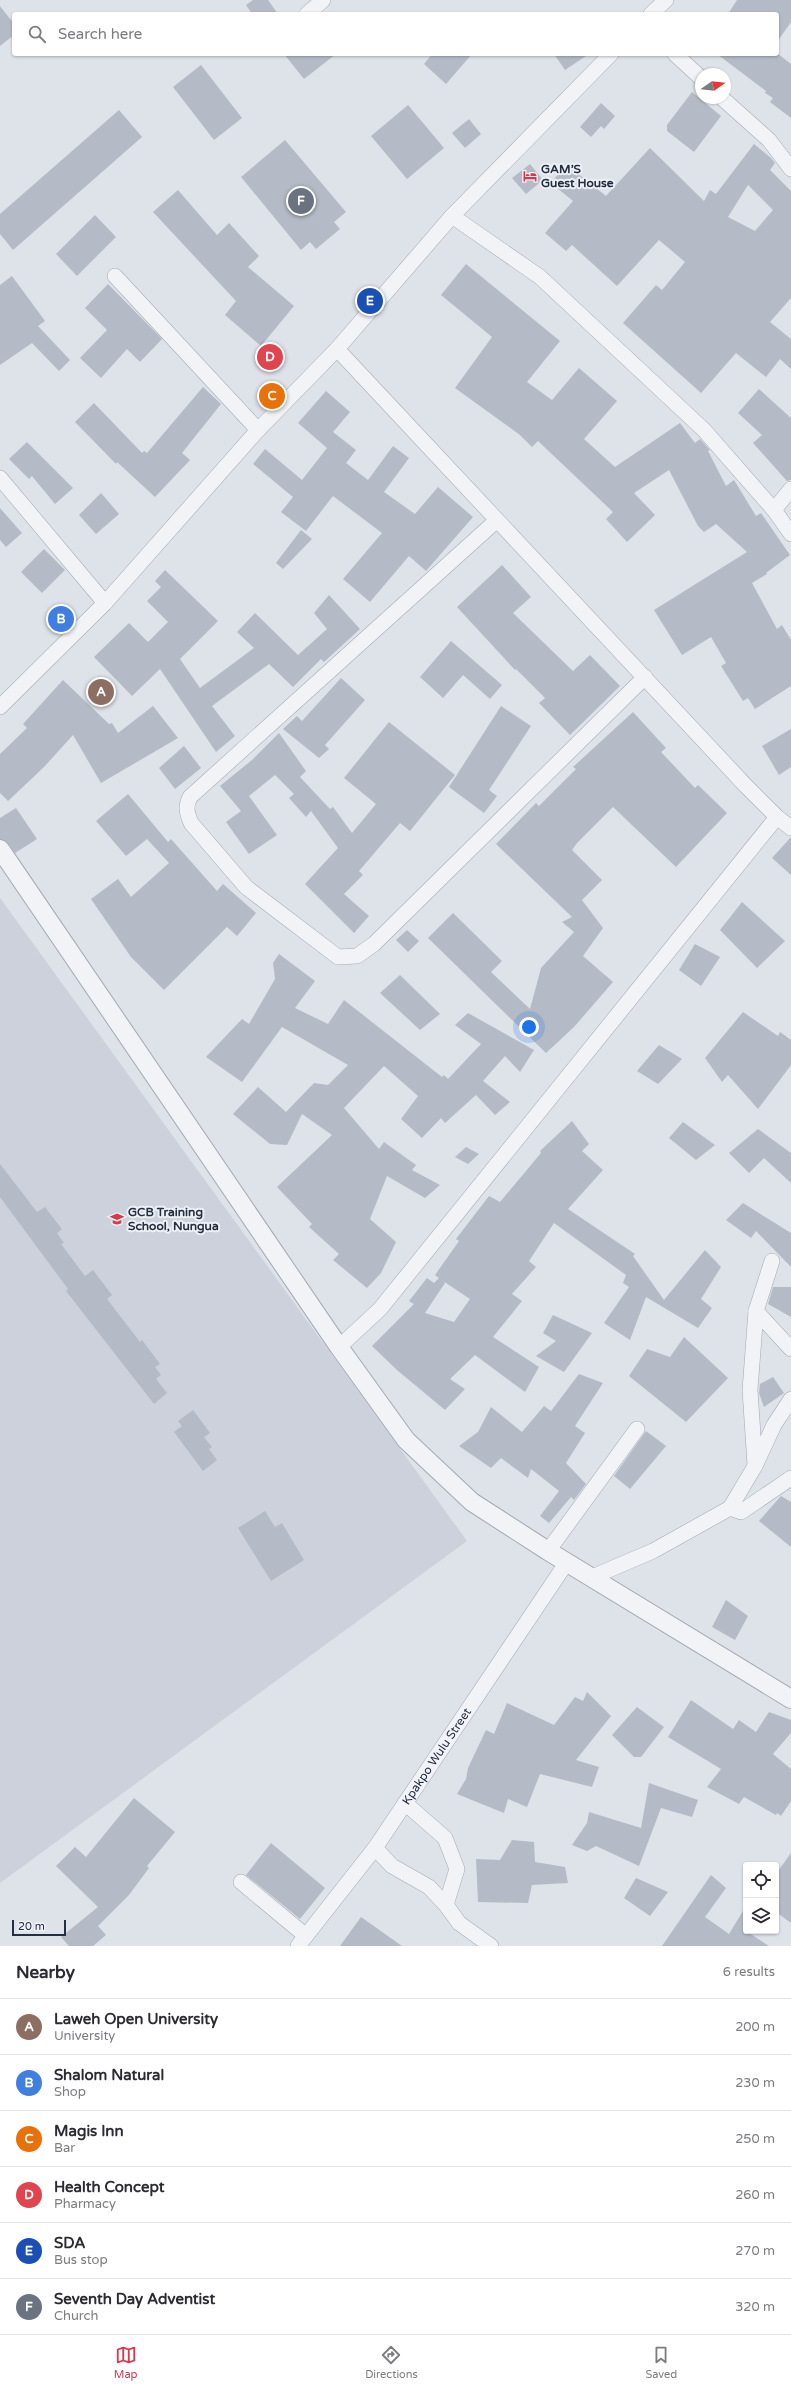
<!DOCTYPE html>
<html lang="en">
<head>
<meta charset="utf-8">
<style>
  body { margin:0; font-family:"Varela Round",sans-serif; background:#f2f2f3; color:#2b2b33 }
  .controls { position:absolute; right:12px; bottom:12px; display:grid; overflow:hidden; border-radius:4px; box-shadow:0 1px 3px #0004 }
  .controls button { width:36px; height:36px; display:grid; place-items:center; padding:0; border:0; border-bottom:1px solid #e1e1e2; background:#fff; color:#2b2b33; font:20px sans-serif }
  .compass { position:absolute; left:695px; top:68px; width:36px; height:36px; border-radius:50%; background:#fff; box-shadow:0 1px 3px #0004; rotate:76deg }
  .scale { position:absolute; left:12px; bottom:10px; width:54px; box-sizing:border-box; padding-left:4px; border:2px solid #262f41; border-top:0; font-size:11px; line-height:14px; white-space:nowrap; color:#262f41; -webkit-text-stroke:3px #edf1f6; paint-order:stroke }
  .you { position:absolute; left:529px; top:1027px; width:14px; height:14px; margin:-10px; border:3px solid #fff; border-radius:50%; background:#1a73e8; box-shadow:0 0 0 6px #1a73e833 }
  .badge { display:grid; place-items:center; width:26px; height:26px; border-radius:50%; background:#da374d; color:#fff; font-size:13px; font-weight:700 }
  .pin { position:absolute; translate:-50% -50%; border:2px solid #fff; box-shadow:0 1px 4px #0006 }
  .list { margin:0; padding:0; list-style:none }
  h2 { display:flex; justify-content:space-between; align-items:center; height:52px; margin:0; padding:0 16px; font-size:17px }
  h2 small { font-size:13px; font-weight:400; color:#7c7c81 }
  .list li { display:grid; grid-template-columns:26px 1fr auto; gap:12px; align-items:center; box-sizing:border-box; height:56px; padding:0 16px; border-top:1px solid #e1e1e2 }
  .list b { display:block; font-size:15px; white-space:nowrap }
  .list p { margin:0; font-size:13px; white-space:nowrap; color:#7c7c81 }
  .list em { font-size:13px; font-style:normal; color:#7c7c81 }
  .icon { flex:none; width:22px; height:22px; fill:none; stroke:currentColor; stroke-width:2; stroke-linecap:round; stroke-linejoin:round }
  .map { position:relative; flex:none; width:791px; height:1946px; overflow:hidden }
  .search { position:absolute; background:#fff; box-shadow:0 1px 3px #0004; left:12px; right:12px; top:12px; height:44px; display:flex; align-items:center; gap:10px; box-sizing:border-box; padding:0 14px; border-radius:4px; color:#7c7c81; font-size:15px }
  .sheet { height:388px; background:#fff }
  nav { display:flex; justify-content:space-around; align-items:center; box-sizing:border-box; height:56px; border-top:1px solid #e1e1e2; background:#fff; font-size:11px; color:#7c7c81 }
  nav a { display:grid; justify-items:center; gap:2px }
  nav .on { color:#da374d }
  .map>svg:first-child { display:block }
  .built { fill:#ccd1db }
  .building { fill:#b5bbc6; fill-rule:evenodd }
  .lines { fill:none; stroke-linecap:round; stroke-linejoin:round }
  .minor-casing { stroke:#a3a9b3; stroke-width:16 }
  .tertiary-casing { stroke:#a3a9b3; stroke-width:20 }
  .minor { stroke:#f1f3f7; stroke-width:15 }
  .tertiary { stroke:#f1f3f7; stroke-width:18 }
  .labels { text-anchor:middle; stroke-width:4; stroke-linejoin:round; paint-order:stroke }
  .poi-label { font-size:12px; font-weight:bold; fill:#262f41; stroke:#edf1f6; text-anchor:start }
  .street-label { font-size:12px; fill:#262f41; stroke:#edf1f6 }
</style>
</head>
<body>
<div class="map">
<svg width="791" height="1946" viewBox="0 0 791 1946">
  <rect width="100%" height="100%" fill="#dee2e9"/>
  <!-- built -->
  <polygon class="built" points="0,898 467,1541 0,1883"/>
  <!-- building -->
  <g class="building">
    <polygon points="253,0 268,0 278,14 252,14 246,5"/>
    <polygon points="737,0 791,0 791,22 777,42 777,14 728,14"/>
    <polygon points="0,6 14,24 14,35 0,46"/>
    <polygon points="284,54 336,54 304,79"/>
    <polygon points="432,54 472,54 446,84 424,64"/>
    <polygon points="554,54 589,54 565,70"/>
    <polygon points="717,54 778,54 791,64 791,118 770,102 773,98 765,93 766,91"/>
    <polygon points="201,65 242,118 214,140 173,87"/>
    <polygon points="692,92 721,116 694,152 667,131 667,125"/>
    <polygon points="601,103 615,116 604,129 601,126 591,137 580,127"/>
    <polygon points="408,105 444,148 407,179 371,136"/>
    <polygon points="119,110 142,137 13,250 0,234 0,214"/>
    <polygon points="469,119 481,134 465,148 452,133"/>
    <polygon points="285,140 346,212 334,222 340,229 316,249 310,242 301,250 241,177"/>
    <path d="M 754,144 L 771,158 L 775,163 L 770,170 L 791,191 L 791,298 L 770,322 L 791,339 L 791,369 L 780,359 L 766,377 L 736,353 L 701,393 L 623,323 L 656,285 L 662,290 L 685,262 L 659,240 L 617,286 L 572,245 L 566,251 L 545,233 L 573,201 L 551,183 L 566,164 L 606,196 L 650,148 L 704,201 L 710,190 L 716,194 ZM 748,185 L 773,210 L 755,231 L 728,217 Z"/>
    <polygon points="530,164 543,180 526,194 512,178"/>
    <polygon points="178,190 217,235 229,223 259,256 248,267 294,306 261,346 225,315 236,301 153,212"/>
    <polygon points="95,215 116,237 77,276 56,254"/>
    <polygon points="466,264 560,341 527,382 552,400 579,368 617,401 584,439 615,467 680,423 695,443 700,439 710,450 708,451 726,486 734,480 756,516 761,513 790,555 766,573 767,574 752,583 777,629 782,625 791,640 791,686 755,709 748,698 743,701 721,666 726,663 711,637 682,655 654,610 747,552 716,524 704,532 698,526 669,470 634,493 655,515 627,542 606,519 613,512 538,441 532,447 520,435 455,388 492,337 441,295"/>
    <polygon points="12,276 45,321 38,326 70,360 59,371 32,343 0,365 0,285"/>
    <polygon points="108,284 162,339 140,362 127,349 101,378 80,358 107,330 85,308"/>
    <polygon points="203,387 221,404 182,453 190,460 155,497 117,462 116,464 75,422 94,403 142,453 144,451 147,453"/>
    <polygon points="759,389 791,418 791,480 787,481 753,443 762,435 738,413"/>
    <polygon points="326,391 350,412 333,432 356,450 346,463 368,480 393,446 409,458 384,492 415,514 438,487 473,517 426,571 409,556 370,602 343,579 382,533 333,496 306,531 281,512 293,497 253,464 265,449 302,480 327,448 298,423"/>
    <polygon points="27,442 73,488 55,504 32,476 29,479 9,459"/>
    <polygon points="101,493 119,514 96,534 79,515"/>
    <polygon points="0,508 22,533 6,547 0,540"/>
    <polygon points="301,530 312,539 283,569 276,563"/>
    <polygon points="44,549 65,570 42,593 21,572"/>
    <polygon points="502,565 531,597 513,613 573,671 590,655 620,686 570,735 539,703 545,698 516,669 515,670 457,607"/>
    <polygon points="165,570 218,621 180,659 200,688 254,648 237,632 255,613 298,655 327,629 314,613 329,595 360,629 324,662 321,659 293,687 269,664 212,706 235,736 216,752 160,669 132,696 94,657 129,623 148,642 168,622 147,601 161,587 155,581"/>
    <polygon points="451,641 502,685 490,699 463,675 443,698 420,677"/>
    <polygon points="341,678 365,700 325,745 329,749 319,758 283,729 297,716 302,721"/>
    <polygon points="63,680 109,724 112,723 118,733 153,706 178,738 101,783 73,735 44,767 8,801 0,793 0,754 27,728 23,724"/>
    <polygon points="501,706 531,726 489,790 497,796 484,813 449,787"/>
    <polygon points="633,712 666,748 661,752 695,788 698,785 727,813 676,867 613,807 577,843 572,850 602,880 582,900 603,928 583,956 613,982 574,1027 546,1053 428,938 453,913 502,961 491,972 530,1009 541,968 574,932 562,922 572,917 496,844 536,803 539,806 576,769 573,767"/>
    <polygon points="389,722 455,775 410,831 400,823 359,871 363,875 344,894 369,916 354,933 305,884 338,848 311,811 306,817 289,798 294,794 275,775 249,796 277,835 249,854 226,822 241,811 220,786 252,760 279,733 306,771 300,777 330,809 333,807 352,833 376,804 344,778"/>
    <polygon points="791,729 791,767 779,775 762,746"/>
    <polygon points="184,746 201,768 175,789 159,768"/>
    <polygon points="128,794 168,842 171,839 217,891 223,884 256,913 237,936 227,927 164,990 131,957 91,899 118,879 131,897 169,863 147,839 126,856 96,821"/>
    <polygon points="16,808 37,839 15,853 8,843 0,839 0,818"/>
    <polygon points="791,837 791,875 772,858"/>
    <polygon points="742,902 785,941 757,968 720,930"/>
    <polygon points="407,930 419,941 408,952 396,940"/>
    <polygon points="695,944 720,957 701,986 679,970"/>
    <polygon points="279,954 315,981 295,1008 328,1024 344,1000 442,1077 444,1075 448,1079 481,1044 455,1025 468,1013 534,1050 520,1072 505,1056 483,1081 510,1102 495,1115 476,1095 445,1123 441,1118 422,1138 401,1119 418,1096 384,1066 344,1108 379,1149 384,1142 416,1165 412,1170 440,1185 425,1198 387,1176 370,1219 396,1242 381,1273 367,1288 333,1260 339,1254 309,1227 312,1224 277,1187 332,1135 302,1114 287,1145 270,1144 233,1114 258,1087 286,1112 314,1083 328,1085 348,1065 282,1027 242,1082 206,1057 242,1019 249,1024 275,979 273,963"/>
    <polygon points="400,975 440,1014 420,1030 380,993"/>
    <polygon points="743,1012 778,1036 780,1032 791,1040 791,1065 758,1109 728,1075 722,1082 705,1058"/>
    <polygon points="659,1045 682,1059 658,1084 637,1071"/>
    <path d="M 572,1121 L 589,1144 L 582,1151 L 603,1170 L 568,1209 L 635,1254 L 633,1256 L 664,1300 L 705,1250 L 721,1267 L 701,1299 L 712,1308 L 698,1328 L 646,1297 L 630,1340 L 604,1323 L 629,1287 L 623,1283 L 626,1275 L 554,1223 L 529,1261 L 536,1267 L 512,1294 L 522,1301 L 493,1337 L 539,1367 L 525,1392 L 475,1355 L 450,1379 L 465,1389 L 445,1410 L 397,1370 L 372,1346 L 414,1304 L 409,1301 L 427,1278 L 434,1283 L 439,1278 L 435,1275 L 459,1241 L 456,1239 L 489,1196 L 500,1202 L 541,1153 L 540,1151 ZM 443,1281 L 470,1299 L 454,1322 L 425,1313 L 445,1283 Z"/>
    <polygon points="683,1122 715,1145 696,1160 669,1138"/>
    <polygon points="758,1129 791,1153 791,1183 764,1158 749,1173 729,1153"/>
    <polygon points="466,1147 479,1154 468,1164 455,1157"/>
    <polygon points="0,1164 37,1212 45,1207 62,1229 57,1233 64,1243 61,1244 85,1276 93,1270 112,1295 107,1299 140,1342 142,1340 160,1364 155,1367 161,1375 156,1379 167,1393 154,1404 66,1291 68,1289 0,1197"/>
    <polygon points="743,1203 791,1233 791,1267 756,1231 751,1238 726,1220"/>
    <polygon points="773,1287 791,1287 791,1317 768,1304"/>
    <polygon points="553,1315 592,1333 564,1372 536,1356 556,1341 543,1333"/>
    <polygon points="684,1337 728,1378 686,1422 629,1376 647,1349 670,1357"/>
    <polygon points="579,1374 603,1383 575,1426 585,1433 566,1463 586,1484 574,1500 571,1497 549,1523 540,1516 559,1491 531,1469 528,1478 501,1458 491,1468 459,1446 478,1432 491,1407 522,1432 544,1406 551,1411"/>
    <polygon points="773,1377 784,1393 764,1407 759,1393 760,1384"/>
    <polygon points="193,1410 210,1433 204,1437 212,1447 209,1449 217,1460 203,1471 174,1432 182,1426 178,1421"/>
    <polygon points="646,1431 666,1446 630,1489 614,1476"/>
    <polygon points="781,1496 791,1502 791,1547 759,1521"/>
    <polygon points="265,1511 275,1527 282,1523 304,1560 271,1581 238,1528"/>
    <polygon points="726,1600 748,1616 735,1640 712,1627"/>
    <polygon points="587,1692 611,1716 576,1760 599,1767 592,1787 540,1774 527,1807 508,1799 504,1813 457,1794 466,1779 468,1768 486,1730 494,1734 507,1703 554,1725 575,1697 583,1701"/>
    <polygon points="691,1700 733,1729 739,1720 756,1732 769,1712 791,1720 791,1733 773,1754 791,1769 791,1801 781,1816 777,1813 776,1815 744,1797 739,1804 707,1787 721,1769 668,1737"/>
    <polygon points="637,1707 664,1727 641,1757 634,1757 612,1735"/>
    <polygon points="649,1783 698,1800 692,1817 661,1808 639,1866 596,1846 587,1851 572,1845 587,1823 589,1812 641,1828"/>
    <polygon points="134,1798 175,1832 147,1866 149,1868 129,1895 98,1926 106,1935 93,1946 69,1946 61,1937 98,1907 56,1866 75,1847 86,1857"/>
    <polygon points="512,1840 534,1842 535,1862 565,1867 568,1883 532,1885 528,1903 478,1902 476,1859 500,1860"/>
    <polygon points="271,1843 325,1888 300,1919 246,1875"/>
    <polygon points="791,1853 791,1923 776,1912 776,1874"/>
    <polygon points="711,1875 726,1888 705,1917 729,1934 746,1906 746,1931 769,1946 662,1946"/>
    <polygon points="636,1878 668,1892 650,1916 624,1898"/>
    <polygon points="361,1917 402,1946 340,1946"/>
  </g>
  <g class="lines">
    <!-- minor casing -->
    <g class="minor-casing">
      <g id="minor">
        <polyline points="307,14 323,0"/>
        <polyline points="651,14 666,0"/>
        <polyline points="675,54 701,78"/>
        <polyline points="722,98 769,140 791,169"/>
        <polyline points="452,216 540,277 704,430 774,510 791,534"/>
        <polyline points="115,276 258,430"/>
        <polyline points="337,349 746,786 777,817 791,828"/>
        <polyline points="0,478 105,603"/>
        <polyline points="774,510 791,489"/>
        <path d="M 496,521 L 190,797 C 185,807 187,813 191,823 L 246,887 L 338,957 L 357,956 L 374,944 L 645,677"/>
        <polyline points="0,707 105,603 258,430 337,349 452,216 611,54"/>
        <polyline points="772,1261 756,1311 791,1349"/>
        <polyline points="339,1347 380,1309 777,817"/>
        <polyline points="755,1465 750,1390 756,1311"/>
        <polyline points="730,1508 741,1512 791,1478"/>
        <polyline points="548,1551 637,1429"/>
        <polyline points="592,1577 653,1551 730,1508 755,1466 774,1425 791,1399"/>
        <polyline points="405,1803 445,1838 457,1869 446,1905"/>
        <polyline points="375,1848 392,1866 429,1887 446,1905 459,1923 491,1946"/>
        <polyline points="241,1882 306,1936"/>
        <path id="s1" d="M 298,1946 L 375,1848 L 567,1562"/>
      </g>
    </g>
    <!-- tertiary casing -->
    <g class="tertiary-casing">
      <polyline id="tertiary" points="0,849 339,1347 406,1440 472,1502 548,1551 791,1699"/>
    </g>
    <!-- minor -->
    <use href="#minor" class="minor"/>
    <!-- tertiary -->
    <use href="#tertiary" class="tertiary"/>
  </g>
  <!-- icons -->
  <defs>
    <g id="hotel-bare" transform="scale(1.08)"><path d="M-6-4.5h1.5V1H6V5H4.5V3h-9V5H-6ZM-4 0a1.8 1.8 0 1 1 3.6 0ZM.5 0V-2.5h3Q6-2.5 6 0Z" fill="#da374d" stroke="#edf1f6" stroke-width="2.5" paint-order="stroke"/></g>
    <g id="school-bare" transform="scale(1.08)"><path d="M0-5L7-2L0 1L-7-2ZM-4 1L0 2.5L4 1V4Q0 6-4 4Z" fill="#da374d" stroke="#edf1f6" stroke-width="2.5" paint-order="stroke"/></g>
  </defs>
  <g fill-rule="evenodd">
    <use href="#hotel-bare" x="530" y="176"/>
    <use href="#school-bare" x="117" y="1219"/>
  </g>
  <g class="labels">
    <!-- poi labels -->
    <g class="poi-label">
      <text x="541" y="173">GAM’S<tspan x="541" dy="14">Guest House</tspan></text>
      <text x="128" y="1216">GCB Training<tspan x="128" dy="14">School, Nungua</tspan></text>
    </g>
    <!-- street labels -->
    <g class="street-label">
      <text dy="4" stroke="none"><textPath href="#s1" startOffset="235">Kpakpo Wulu Street</textPath></text>
    </g>
  </g>
</svg>
<div class="controls">
<button><svg class="icon" aria-label="locate" viewBox="0 0 24 24"><circle cx="12" cy="12" r="6"/><path d="M12 2v4M12 18v4M2 12h4M18 12h4"/></svg></button>
<button><svg class="icon" aria-label="layers" viewBox="0 0 24 24"><path d="M12 4l9 5-9 5-9-5zM3 14l9 5 9-5"/></svg></button>
</div>
<svg class="compass" viewBox="-18 -18 36 36"><path d="M0-13l5 13h-10z" fill="#e53935"/><path d="M0 13l5-13h-10z" fill="#7c7c81"/></svg>
<div class="scale">20 m</div>
<div class="you"></div>
<div class="pin badge" style="left:101px;top:692px;background:#8d6e63">A</div>
<div class="pin badge" style="left:61px;top:619px;background:#3f7fe0">B</div>
<div class="pin badge" style="left:272px;top:396px;background:#e8710a">C</div>
<div class="pin badge" style="left:270px;top:357px;background:#e0444e">D</div>
<div class="pin badge" style="left:370px;top:301px;background:#1a4fb4">E</div>
<div class="pin badge" style="left:301px;top:201px;background:#6b7280">F</div>
<div class="search"><svg class="icon" aria-label="search" viewBox="0 0 24 24"><circle cx="10" cy="10" r="6"/><path d="M15 15l6 6"/></svg>Search here</div>
</div>
<section class="sheet">
<h2>Nearby<small>6 results</small></h2>
<ul class="list">
<li><span class="badge" style="background:#8d6e63">A</span><div><b>Laweh Open University</b><p>University</p></div><em>200 m</em></li>
<li><span class="badge" style="background:#3f7fe0">B</span><div><b>Shalom Natural</b><p>Shop</p></div><em>230 m</em></li>
<li><span class="badge" style="background:#e8710a">C</span><div><b>Magis Inn</b><p>Bar</p></div><em>250 m</em></li>
<li><span class="badge" style="background:#e0444e">D</span><div><b>Health Concept</b><p>Pharmacy</p></div><em>260 m</em></li>
<li><span class="badge" style="background:#1a4fb4">E</span><div><b>SDA</b><p>Bus stop</p></div><em>270 m</em></li>
<li><span class="badge" style="background:#6b7280">F</span><div><b>Seventh Day Adventist</b><p>Church</p></div><em>320 m</em></li>
</ul>
</section>
<nav>
<a class="on"><svg class="icon" aria-label="map" viewBox="0 0 24 24"><path d="M3 6l6-2 6 2 6-2v14l-6 2-6-2-6 2zM9 4v14M15 6v14"/></svg>Map</a>
<a><svg class="icon" aria-label="directions" viewBox="0 0 24 24"><path d="M12 3l9 9-9 9-9-9zM9 14v-3h6M13 9l2 2-2 2"/></svg>Directions</a>
<a><svg class="icon" aria-label="saved" viewBox="0 0 24 24"><path d="M7 4h10v16l-5-4-5 4z"/></svg>Saved</a>
</nav>
</body>
</html>
